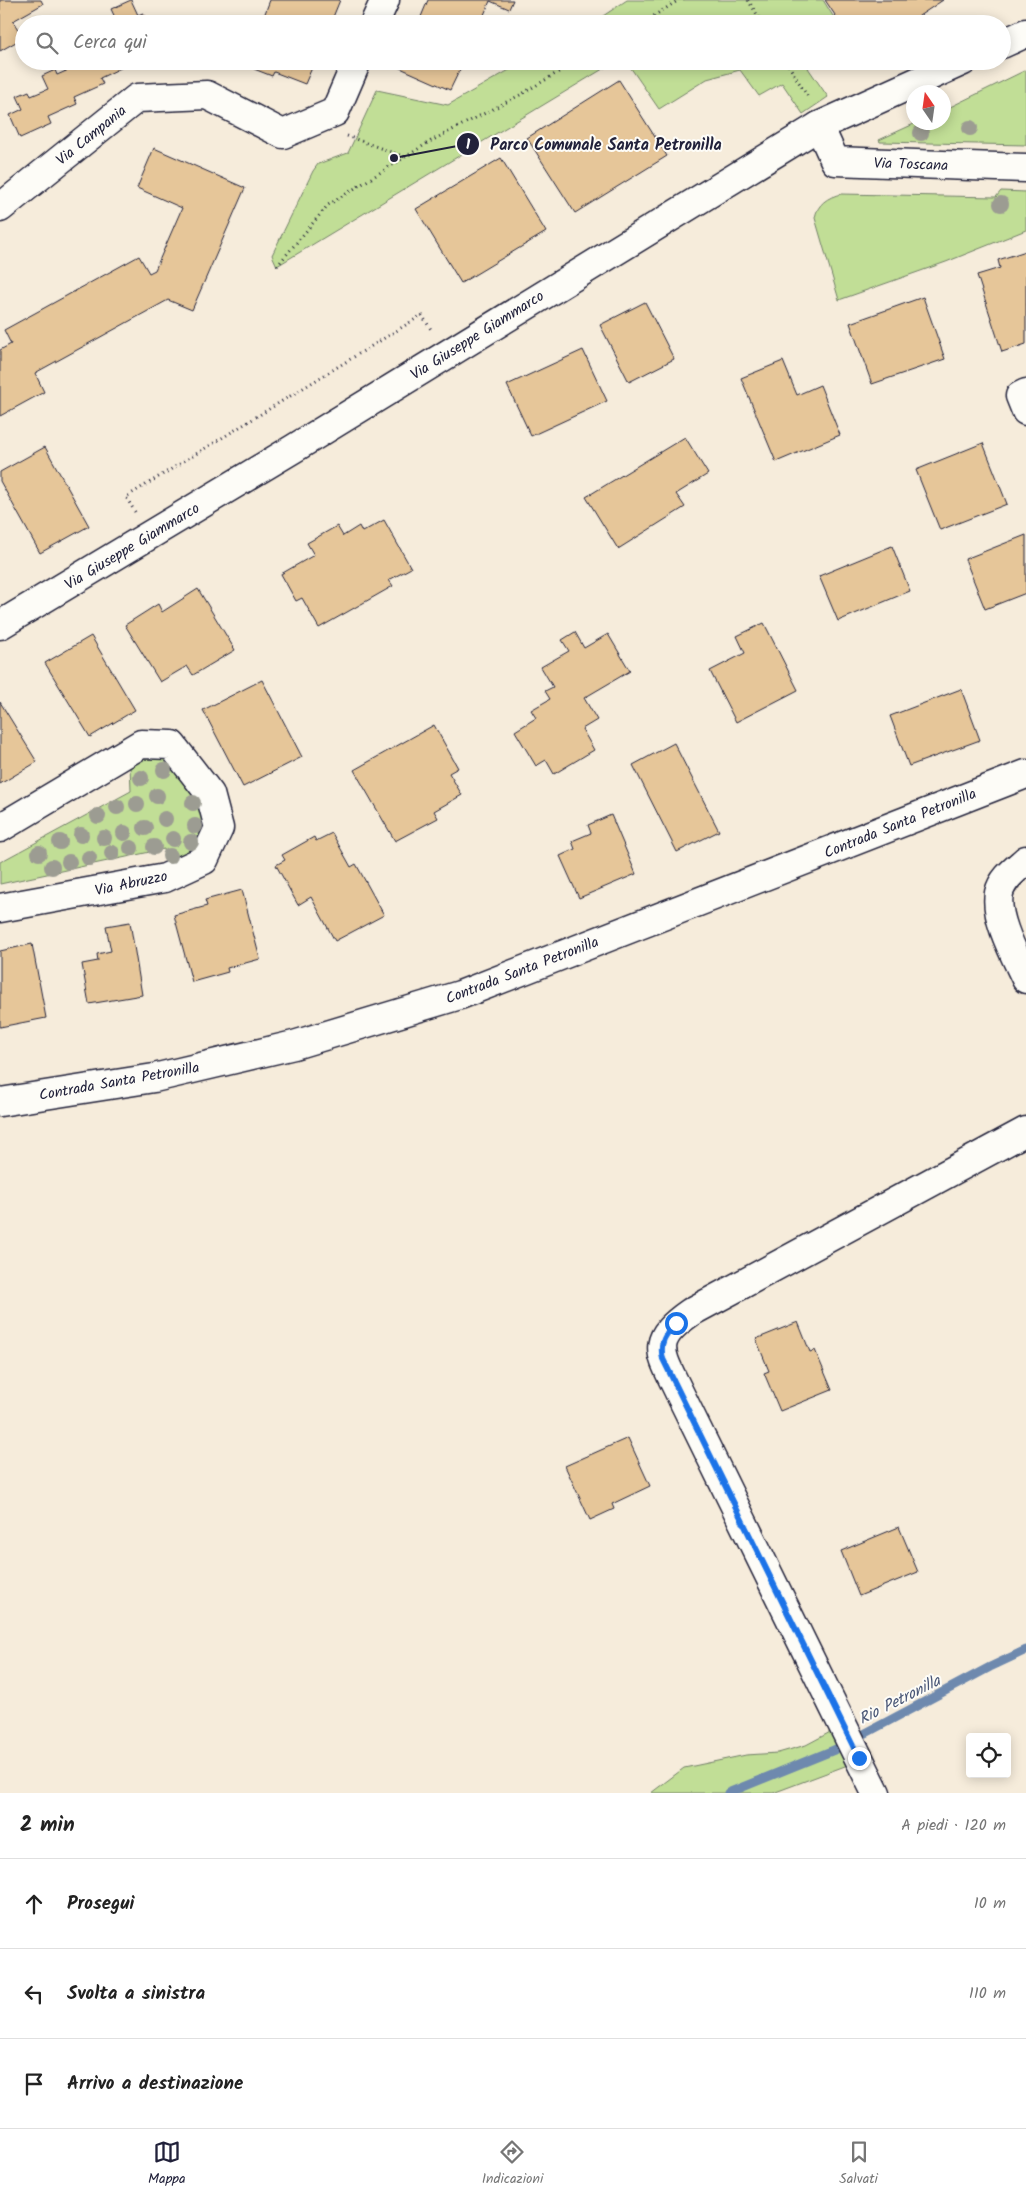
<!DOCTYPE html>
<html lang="it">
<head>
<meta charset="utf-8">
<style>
  body { margin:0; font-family:Kalam,sans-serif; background:#f6f6f6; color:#222 }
  .controls { position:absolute; right:15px; bottom:15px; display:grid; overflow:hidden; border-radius:5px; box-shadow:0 2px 12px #0003 }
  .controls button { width:45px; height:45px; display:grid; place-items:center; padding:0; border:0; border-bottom:1px solid #e0e0e0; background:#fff; color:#222; font:25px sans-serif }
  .compass { position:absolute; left:906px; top:85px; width:45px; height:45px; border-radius:50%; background:#fff; box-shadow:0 2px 12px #0003; rotate:347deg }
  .stop { position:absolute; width:15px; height:15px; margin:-11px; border:4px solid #1a73e8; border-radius:50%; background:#fff }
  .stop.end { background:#1a73e8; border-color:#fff; box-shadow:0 1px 5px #0008 }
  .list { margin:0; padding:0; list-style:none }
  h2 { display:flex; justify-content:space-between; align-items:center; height:65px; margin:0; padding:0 20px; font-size:21px }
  h2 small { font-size:16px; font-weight:400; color:#767676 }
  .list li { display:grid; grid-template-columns:32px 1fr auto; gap:15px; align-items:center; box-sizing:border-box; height:90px; padding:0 20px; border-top:1px solid #e0e0e0 }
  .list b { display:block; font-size:19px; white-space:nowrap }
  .list em { font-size:16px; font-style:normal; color:#767676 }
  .icon { flex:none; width:28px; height:28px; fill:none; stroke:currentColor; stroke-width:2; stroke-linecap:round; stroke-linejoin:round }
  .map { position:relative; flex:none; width:1026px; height:1793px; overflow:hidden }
  .search { position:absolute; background:#fff; box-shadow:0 2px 12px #0003; left:15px; right:15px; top:15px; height:55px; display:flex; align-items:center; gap:12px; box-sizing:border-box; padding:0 18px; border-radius:28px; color:#767676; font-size:19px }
  .sheet { height:335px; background:#fff }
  nav { display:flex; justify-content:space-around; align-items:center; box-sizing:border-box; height:70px; border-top:1px solid #e0e0e0; background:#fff; font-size:14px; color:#767676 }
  nav a { display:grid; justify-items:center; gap:2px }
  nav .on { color:#22223b }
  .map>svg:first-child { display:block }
  .green { fill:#c1de96; stroke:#728068 }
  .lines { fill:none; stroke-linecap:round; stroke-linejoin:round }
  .stream { stroke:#6e89ae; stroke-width:9 }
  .building { fill:#e6c699; stroke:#22223b }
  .minor-casing { stroke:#22223b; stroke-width:31 }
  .major-casing { stroke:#22223b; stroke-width:31 }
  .path { stroke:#22223b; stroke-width:3; stroke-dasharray:1 4; stroke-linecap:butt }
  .minor { stroke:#fdfcf7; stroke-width:28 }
  .major { stroke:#fdfcf7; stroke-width:28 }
  .tree { fill:#9c9c92 }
  .route { stroke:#1a73e8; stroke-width:6 }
  .labels { text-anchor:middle; stroke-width:4; stroke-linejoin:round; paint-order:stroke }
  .street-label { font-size:15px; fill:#22223b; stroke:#fdfcf7 }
  .water-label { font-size:16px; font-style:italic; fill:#485575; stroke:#fdfcf7 }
  .leader { fill:none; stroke:#22223b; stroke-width:2 }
  .callout-dot { fill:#22223b; stroke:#fdfcf7; stroke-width:2 }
  .mark-label { font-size:15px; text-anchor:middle; font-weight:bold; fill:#fff }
  .callout-label { font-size:16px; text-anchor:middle; font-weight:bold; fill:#22223b; stroke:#fdfcf7; stroke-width:4; stroke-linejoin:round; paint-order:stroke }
</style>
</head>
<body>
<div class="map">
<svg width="1026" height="1793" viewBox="0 0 1026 1793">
  <rect width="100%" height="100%" fill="#f6ecdb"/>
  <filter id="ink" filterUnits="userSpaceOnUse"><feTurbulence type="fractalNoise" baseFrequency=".02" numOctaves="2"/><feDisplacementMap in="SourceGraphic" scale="10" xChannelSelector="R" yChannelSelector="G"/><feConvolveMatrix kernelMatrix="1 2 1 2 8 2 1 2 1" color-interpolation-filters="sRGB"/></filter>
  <g filter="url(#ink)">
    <!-- green -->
    <g class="green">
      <polygon points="627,0 823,0 838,24 591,24"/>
      <polygon points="525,61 616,61 277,266 272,255 313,171 318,164 348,153 377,90 448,105"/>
      <polygon points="626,61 818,61 808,68 828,97 803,114 782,83 759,96 740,70 707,79 659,109"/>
      <polygon points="1026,70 1026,145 880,142 879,140 916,123 944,122 944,110"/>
      <path d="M 1001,191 L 1026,192 L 1026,230 L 946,262 L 839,300 L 815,218 C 817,204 828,197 841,194 L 996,197 Z"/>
      <polygon points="147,756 170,758 191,778 207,824 196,849 166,863 164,849 0,884 0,862 131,791 130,765"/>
      <polygon points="836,1729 853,1763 773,1793 651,1793 684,1768 746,1755 778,1753 806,1745"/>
    </g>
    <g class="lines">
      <!-- stream -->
      <polyline class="stream" points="728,1793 834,1750 990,1667 1026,1650"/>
    </g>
    <!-- building -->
    <g class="building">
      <polygon points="0,0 41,0 43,4 13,21 23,38 0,51"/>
      <polygon points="131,0 138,15 143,13 148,24 118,24 111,9"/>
      <polygon points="270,0 340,0 331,22 335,24 261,24"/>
      <polygon points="428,0 513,0 509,9 490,1 480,24 418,24"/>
      <polygon points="825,0 943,0 907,24 841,24"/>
      <polygon points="70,61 128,61 129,64 100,78 103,84 74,97 77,104 48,117 51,124 20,138 10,115 23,109 17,96 29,91 31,96 48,89 42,76 55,70 57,75 73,68"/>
      <polygon points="254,61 320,61 319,65 314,63 305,84 274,72 272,76 254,69 257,62"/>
      <polygon points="401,61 464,61 450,90 398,67"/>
      <polygon points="619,80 667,156 575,213 527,138"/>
      <polygon points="154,148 245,188 192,310 168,300 35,373 44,392 0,416 0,350 11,344 4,330 139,256 149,273 155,270 182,208 137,188"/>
      <polygon points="501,158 546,232 461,283 416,209"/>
      <polygon points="1026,251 1026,344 1002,352 977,275 1000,268 998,260"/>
      <polygon points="923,297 945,359 872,384 850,323"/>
      <polygon points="645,302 674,359 629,382 600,325"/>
      <polygon points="583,350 607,401 531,436 507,385"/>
      <polygon points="783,361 797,395 820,385 840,435 776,462 741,378"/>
      <polygon points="685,437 708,474 676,494 685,507 618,549 586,497"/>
      <polygon points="983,443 1007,504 940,530 916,470"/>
      <polygon points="45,447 89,526 40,553 0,481 0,472"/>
      <polygon points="384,520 411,568 389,580 393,586 319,628 302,598 296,601 281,574 314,555 307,543 337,526 343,536 359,526 362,532"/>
      <polygon points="1026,535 1026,593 985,609 965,559"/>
      <polygon points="892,546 910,591 838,621 819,576"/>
      <polygon points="198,589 235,650 193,675 187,666 160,682 125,625 158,604 162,612"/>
      <polygon points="764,623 798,690 736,722 710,671 745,653 737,636"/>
      <polygon points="575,632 584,648 608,634 630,671 584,698 597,720 582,729 594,750 554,774 546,760 536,766 515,731 536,718 531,710 550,699 545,691 553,687 541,667 569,651 562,640"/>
      <polygon points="91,636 135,710 90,737 45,663"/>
      <polygon points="262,680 302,757 243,787 203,710"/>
      <polygon points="961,689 980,740 909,766 890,716"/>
      <polygon points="0,702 37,762 0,784"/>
      <polygon points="434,725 458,768 449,773 462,795 434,811 438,818 395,841 354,770"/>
      <polygon points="674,743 719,831 677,852 633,765"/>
      <polygon points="611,815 636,874 579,898 560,856 575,849 572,841 591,833 588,825"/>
      <polygon points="332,833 351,867 356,864 384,915 335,941 311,897 298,905 276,865 285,860 282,855 314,837 316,841"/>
      <polygon points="242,890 260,959 227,968 228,972 192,982 174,915 207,906 205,900"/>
      <polygon points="130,922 142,995 89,1004 82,964 98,961 97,954 111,951 106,926"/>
      <polygon points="32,944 46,1018 0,1027 0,951"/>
      <polygon points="798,1322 810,1352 815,1350 832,1390 780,1411 764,1373 769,1371 756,1339"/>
      <polygon points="628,1438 650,1486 612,1504 614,1509 590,1520 565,1466"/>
      <polygon points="899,1527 918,1572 859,1596 841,1551"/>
    </g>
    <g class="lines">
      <!-- minor casing -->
      <g class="minor-casing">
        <g id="minor">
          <polyline points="374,24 385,0"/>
          <polyline points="1002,44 1026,33"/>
          <polyline points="819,126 835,161 1026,168"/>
          <polyline points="0,208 137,98 207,95 283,134 335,112 357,61"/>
          <polyline points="1026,393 1020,396 1026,411"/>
          <polyline points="0,625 293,449 819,126 963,61"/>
          <polyline points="0,828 141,744 172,745 210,794 219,828 204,860 165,878 0,908"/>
          <path d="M 1026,860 C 1016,869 1002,879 999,893 C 994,918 1016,957 1026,979"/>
          <path d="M 876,1793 L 679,1392 C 660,1352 649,1341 691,1312 L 1026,1131"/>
        </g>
      </g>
      <!-- major casing -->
      <g class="major-casing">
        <polyline id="major" points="0,1102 154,1078 294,1045 460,995 1026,774"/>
      </g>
      <!-- path -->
      <g class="path">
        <polyline points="748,0 763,24"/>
        <polyline points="641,24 679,0"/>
        <polyline points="786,61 809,99"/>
        <polyline points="347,136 405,157"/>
        <polyline points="277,266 328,205 431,141 520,95 577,61"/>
        <polyline points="135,512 126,497 422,315 432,331"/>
      </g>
      <!-- minor -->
      <use href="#minor" class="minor"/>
      <!-- major -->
      <use href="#major" class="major"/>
    </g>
    <!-- trees -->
    <g class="tree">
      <circle cx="970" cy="128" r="8"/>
      <circle cx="921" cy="133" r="8"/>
      <circle cx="1001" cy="204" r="8"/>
      <circle cx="164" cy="770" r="8"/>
      <circle cx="141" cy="778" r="8"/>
      <circle cx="157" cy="796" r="8"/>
      <circle cx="193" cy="803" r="8"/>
      <circle cx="137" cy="804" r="8"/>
      <circle cx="117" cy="807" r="8"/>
      <circle cx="98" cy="816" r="8"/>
      <circle cx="165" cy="819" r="8"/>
      <circle cx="195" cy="826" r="8"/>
      <circle cx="145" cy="828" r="8"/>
      <circle cx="124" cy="833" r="8"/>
      <circle cx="81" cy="835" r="8"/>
      <circle cx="104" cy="838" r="8"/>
      <circle cx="173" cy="839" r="8"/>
      <circle cx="60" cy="842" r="8"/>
      <circle cx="191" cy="842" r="8"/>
      <circle cx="154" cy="847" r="8"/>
      <circle cx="131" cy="848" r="8"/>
      <circle cx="39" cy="853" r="8"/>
      <circle cx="112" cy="853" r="8"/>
      <circle cx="170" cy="856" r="8"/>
      <circle cx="89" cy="858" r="8"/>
      <circle cx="69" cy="862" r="8"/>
      <circle cx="52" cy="867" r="8"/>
    </g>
  </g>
  <g class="lines" filter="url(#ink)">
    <!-- route -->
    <path class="route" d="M 676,1323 C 665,1335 659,1342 663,1359 L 859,1758"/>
  </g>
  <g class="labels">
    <!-- street labels -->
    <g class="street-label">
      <text transform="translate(91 135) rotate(-39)" y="5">Via Campania</text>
      <text transform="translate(911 164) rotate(2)" y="5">Via Toscana</text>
      <text transform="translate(477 335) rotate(-32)" y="5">Via Giuseppe Giammarco</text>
      <text transform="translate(132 546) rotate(-31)" y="5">Via Giuseppe Giammarco</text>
      <text transform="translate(900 823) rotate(-22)" y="5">Contrada Santa Petronilla</text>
      <text transform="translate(131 883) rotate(-12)" y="5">Via Abruzzo</text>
      <text transform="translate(522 970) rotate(-21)" y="5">Contrada Santa Petronilla</text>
      <text transform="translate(119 1081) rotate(-10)" y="5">Contrada Santa Petronilla</text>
    </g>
    <!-- water labels -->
    <g class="water-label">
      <text transform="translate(899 1699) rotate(-27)" y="6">Rio Petronilla</text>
    </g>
  </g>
  <!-- callouts -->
  <path class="leader" d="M394 158L468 144"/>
  <g class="callout-dot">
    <circle cx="394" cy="158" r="5"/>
    <circle cx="468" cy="144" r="12"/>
  </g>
  <g class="mark-label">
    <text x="468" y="149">1</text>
  </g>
  <g class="callout-label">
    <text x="606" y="150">Parco Comunale Santa Petronilla</text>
  </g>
</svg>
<div class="controls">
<button><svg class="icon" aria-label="locate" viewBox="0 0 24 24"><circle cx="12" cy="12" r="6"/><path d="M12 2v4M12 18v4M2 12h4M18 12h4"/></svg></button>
</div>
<svg class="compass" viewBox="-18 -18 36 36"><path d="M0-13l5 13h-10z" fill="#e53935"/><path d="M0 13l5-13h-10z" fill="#767676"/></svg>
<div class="stop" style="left:676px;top:1323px"></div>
<div class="stop end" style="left:859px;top:1758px"></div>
<div class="search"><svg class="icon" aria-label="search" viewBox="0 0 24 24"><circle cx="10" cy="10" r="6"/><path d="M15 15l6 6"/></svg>Cerca qui</div>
</div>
<section class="sheet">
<h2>2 min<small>A piedi · 120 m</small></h2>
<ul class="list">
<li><svg class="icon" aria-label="ahead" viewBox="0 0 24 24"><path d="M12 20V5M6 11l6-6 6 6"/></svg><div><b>Prosegui</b></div><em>10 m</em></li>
<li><svg class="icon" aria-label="left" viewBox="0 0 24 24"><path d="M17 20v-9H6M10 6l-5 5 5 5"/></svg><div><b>Svolta a sinistra</b></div><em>110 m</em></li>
<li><svg class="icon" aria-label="arrive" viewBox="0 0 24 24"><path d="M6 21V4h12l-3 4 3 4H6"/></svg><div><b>Arrivo a destinazione</b></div></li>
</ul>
</section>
<nav>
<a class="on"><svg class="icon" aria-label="map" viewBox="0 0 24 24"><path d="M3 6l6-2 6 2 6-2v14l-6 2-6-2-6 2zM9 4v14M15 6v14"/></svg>Mappa</a>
<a><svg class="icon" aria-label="directions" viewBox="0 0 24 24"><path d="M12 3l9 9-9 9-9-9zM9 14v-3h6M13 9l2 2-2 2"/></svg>Indicazioni</a>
<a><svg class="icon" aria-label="saved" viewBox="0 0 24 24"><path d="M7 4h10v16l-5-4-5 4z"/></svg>Salvati</a>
</nav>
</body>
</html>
